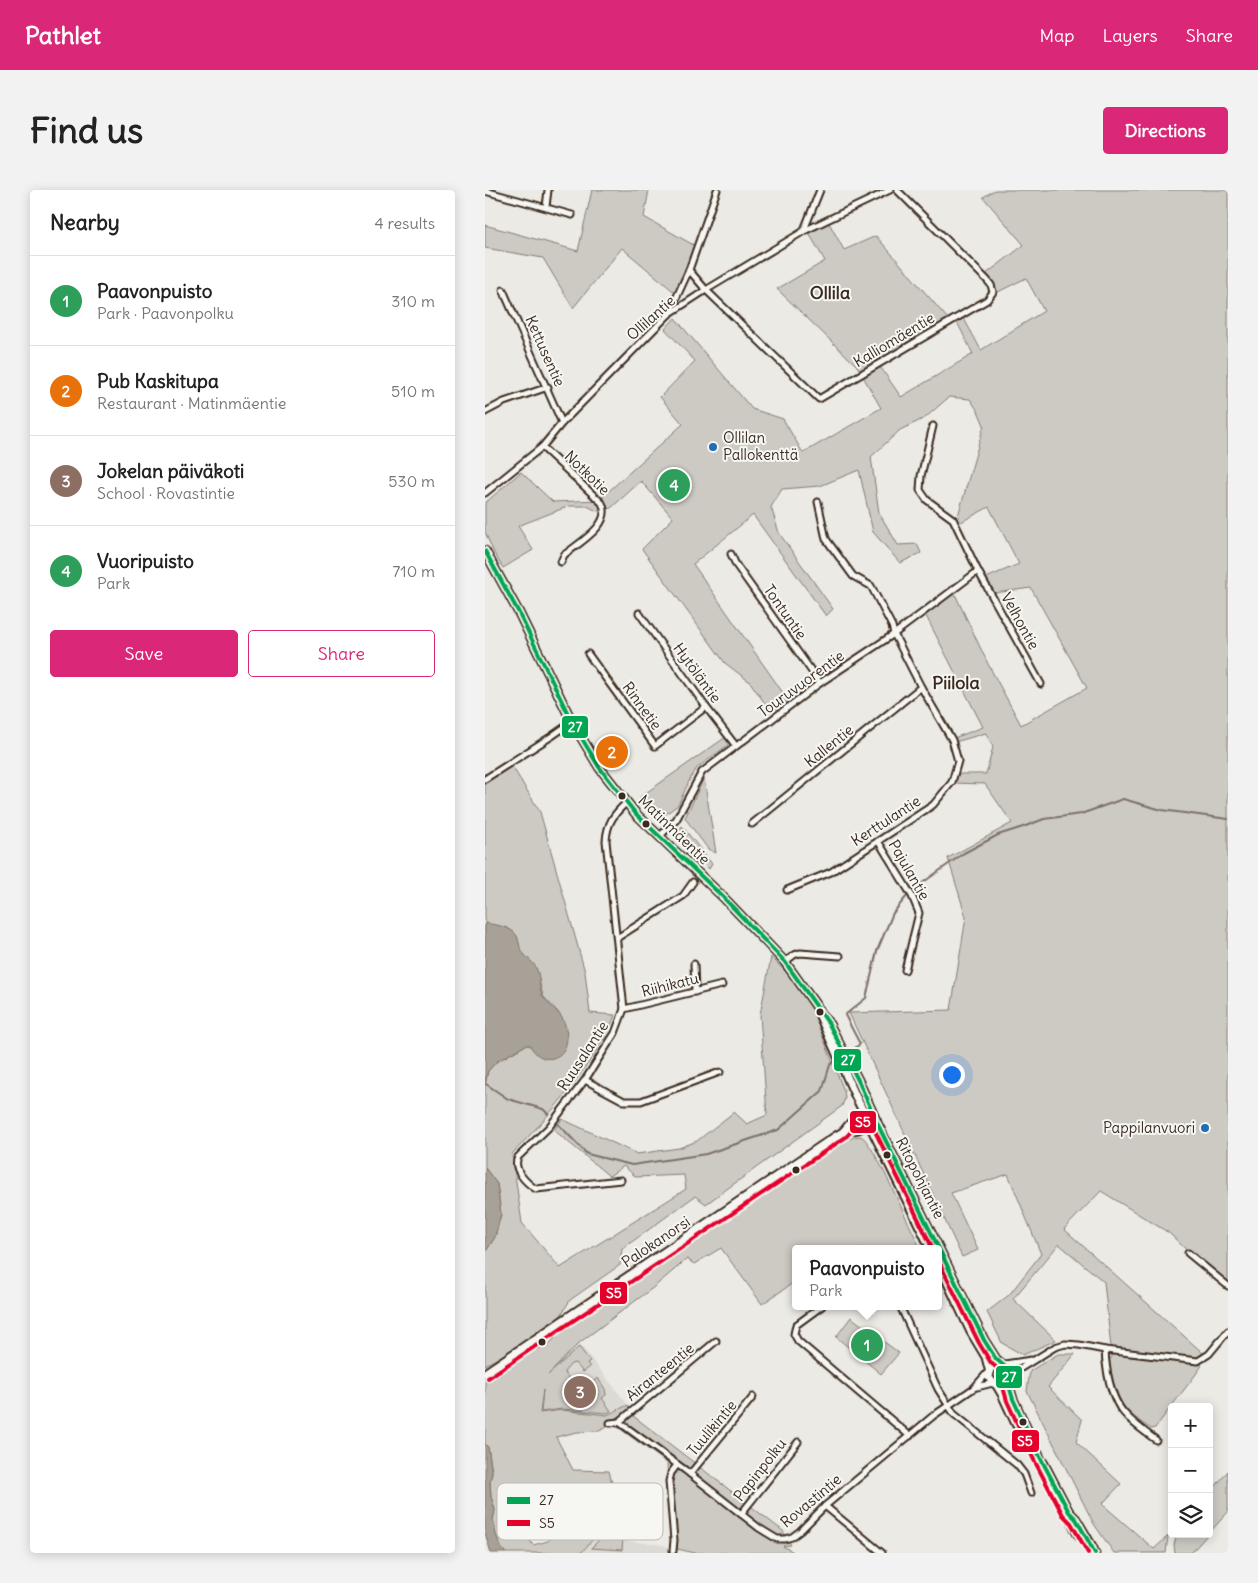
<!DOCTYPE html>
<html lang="en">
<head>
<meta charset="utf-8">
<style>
  body { margin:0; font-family:Delius,sans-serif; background:#f2f2f2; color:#222 }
  .controls { position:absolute; right:15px; bottom:15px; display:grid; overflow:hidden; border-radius:5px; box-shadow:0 2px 12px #0003 }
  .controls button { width:45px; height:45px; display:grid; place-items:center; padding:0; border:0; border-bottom:1px solid #e0e0e0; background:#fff; color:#222; font:25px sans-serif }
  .you { position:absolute; left:466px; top:884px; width:18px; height:18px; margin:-12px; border:4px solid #fff; border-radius:50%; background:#1a73e8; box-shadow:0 0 0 8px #1a73e833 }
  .badge { display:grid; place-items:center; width:32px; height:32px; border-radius:50%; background:#db2777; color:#fff; font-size:16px; font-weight:700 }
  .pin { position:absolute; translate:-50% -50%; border:2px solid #fff; box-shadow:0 1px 5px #0006 }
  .popup { position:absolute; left:307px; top:1055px; width:150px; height:65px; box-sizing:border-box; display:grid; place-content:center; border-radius:5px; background:#fff; filter:drop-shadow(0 1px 4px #0005); font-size:16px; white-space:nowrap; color:#767676 }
  .popup b { font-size:19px; color:#222 }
  .popup::after { content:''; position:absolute; left:50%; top:100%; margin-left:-10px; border:10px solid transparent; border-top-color:#fff }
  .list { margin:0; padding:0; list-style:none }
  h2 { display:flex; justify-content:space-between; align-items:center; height:65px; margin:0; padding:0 20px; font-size:21px }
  h2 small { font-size:16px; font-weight:400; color:#767676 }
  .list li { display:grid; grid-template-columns:32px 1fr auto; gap:15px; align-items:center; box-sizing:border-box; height:90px; padding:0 20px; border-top:1px solid #e0e0e0 }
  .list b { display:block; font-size:19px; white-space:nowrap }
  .list p { margin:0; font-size:16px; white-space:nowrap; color:#767676 }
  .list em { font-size:16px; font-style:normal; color:#767676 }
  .actions { display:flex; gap:10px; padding:15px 20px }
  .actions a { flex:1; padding:11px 0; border:1px solid #db2777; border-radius:5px; text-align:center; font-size:18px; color:#db2777 }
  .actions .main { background:#db2777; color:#fff }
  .icon { flex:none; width:28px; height:28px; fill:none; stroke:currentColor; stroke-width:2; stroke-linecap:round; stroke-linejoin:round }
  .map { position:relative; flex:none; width:743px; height:1363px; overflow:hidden; border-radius:5px }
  header { display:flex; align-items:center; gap:30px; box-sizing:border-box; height:70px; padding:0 25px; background:#db2777; color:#fff }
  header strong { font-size:24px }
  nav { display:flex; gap:28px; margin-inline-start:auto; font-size:18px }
  .intro { display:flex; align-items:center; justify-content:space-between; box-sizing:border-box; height:120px; padding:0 30px }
  h1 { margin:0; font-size:35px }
  .button { padding:12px 22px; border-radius:5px; background:#db2777; color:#fff; font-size:18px; font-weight:700 }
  main { display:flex; gap:30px; padding:0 30px }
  aside { flex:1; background:#fff; border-radius:5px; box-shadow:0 2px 12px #0003 }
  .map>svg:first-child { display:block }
  .built { fill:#dcdad4 }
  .green { fill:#cdcac4; stroke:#847a71; fill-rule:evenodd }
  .water { fill:#a8a198; stroke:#7c7167 }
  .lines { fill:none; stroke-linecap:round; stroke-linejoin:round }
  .stream { stroke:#7c7167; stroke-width:2 }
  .minor-casing { stroke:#3b2a1e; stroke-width:9 }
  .secondary-casing { stroke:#3b2a1e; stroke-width:11 }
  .minor { stroke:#f6f6f2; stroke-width:5 }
  .secondary { stroke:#f6f6f2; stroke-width:7 }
  .bus-1-casing { stroke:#f6f6f2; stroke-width:8 }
  .bus-2-casing { stroke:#f6f6f2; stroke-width:8 }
  .bus-1 { stroke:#00a651; stroke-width:4 }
  .bus-2 { stroke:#e4002b; stroke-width:4 }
  .poi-dot { fill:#1f6fb2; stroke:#f6f6f2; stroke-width:2 }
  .bus-dot { fill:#3b2a1e; stroke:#f6f6f2; stroke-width:2 }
  .labels { text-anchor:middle; stroke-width:4; stroke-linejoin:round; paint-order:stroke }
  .street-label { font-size:15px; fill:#3b2a1e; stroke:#f6f6f2 }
  .poi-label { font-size:15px; fill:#3b2a1e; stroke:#f6f6f2; text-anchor:start }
  .quarter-label { font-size:18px; font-weight:bold; fill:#3b2a1e; stroke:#f6f6f2 }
  .key { fill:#f6f6f2; stroke:#beb9b2; stroke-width:1 }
  .key-label { font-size:14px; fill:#3b2a1e }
  .line-badge { stroke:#f6f6f2; stroke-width:2 }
  .badge-label { font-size:14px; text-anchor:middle; font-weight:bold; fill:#fff }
</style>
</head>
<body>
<header>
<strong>Pathlet</strong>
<nav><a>Map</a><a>Layers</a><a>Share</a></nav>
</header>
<div class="intro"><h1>Find us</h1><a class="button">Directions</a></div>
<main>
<aside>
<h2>Nearby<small>4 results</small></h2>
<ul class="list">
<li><span class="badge" style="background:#2e9e5b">1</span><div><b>Paavonpuisto</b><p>Park · Paavonpolku</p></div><em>310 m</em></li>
<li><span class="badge" style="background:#e8710a">2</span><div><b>Pub Kaskitupa</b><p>Restaurant · Matinmäentie</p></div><em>510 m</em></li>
<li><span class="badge" style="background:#8d6e63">3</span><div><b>Jokelan päiväkoti</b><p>School · Rovastintie</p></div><em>530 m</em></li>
<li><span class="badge" style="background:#2e9e5b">4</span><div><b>Vuoripuisto</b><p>Park</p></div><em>710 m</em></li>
</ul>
<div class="actions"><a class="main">Save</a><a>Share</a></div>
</aside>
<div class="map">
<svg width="743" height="1363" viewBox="0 0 743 1363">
  <rect width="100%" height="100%" fill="#ebeae5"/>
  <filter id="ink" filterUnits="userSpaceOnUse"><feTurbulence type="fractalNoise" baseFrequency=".02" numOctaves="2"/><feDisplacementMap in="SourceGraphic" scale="10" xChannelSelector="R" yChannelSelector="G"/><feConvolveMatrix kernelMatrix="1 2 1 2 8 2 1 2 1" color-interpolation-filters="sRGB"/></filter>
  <g filter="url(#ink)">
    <!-- built -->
    <g class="built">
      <polygon points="94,1153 143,1215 122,1225 77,1220 55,1223 59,1188"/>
      <polygon points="118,1340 145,1344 144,1351 177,1355 187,1358 187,1363 96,1363 108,1349 115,1347"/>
    </g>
    <!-- green -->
    <g class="green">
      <polygon points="107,0 164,0 159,27 212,57 193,105 137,58 88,118 58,68 0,58 0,35 93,61"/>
      <path d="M 510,0 L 743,0 L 743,1100 L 684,1043 L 616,1001 L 579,1039 L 718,1163 L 716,1177 L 711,1184 L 670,1238 L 666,1239 C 633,1217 633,1209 623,1171 L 627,1167 L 619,1092 L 574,1054 L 528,1109 L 571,1150 L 538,1165 L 517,1153 L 502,1122 L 524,1105 L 556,1064 L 523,984 L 466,1003 L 493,1060 L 477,1067 L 364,823 L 466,820 L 481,727 L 463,668 L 527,633 L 500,594 L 468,593 L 470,584 L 501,584 L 508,557 L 501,543 L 470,552 L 469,548 L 498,537 L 440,424 L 469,402 L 503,474 L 536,535 L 602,498 L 546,398 L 509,403 L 501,388 L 534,374 L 504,317 L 476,332 L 473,326 L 499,235 L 493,221 L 485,209 L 464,207 L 440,228 L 415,240 L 386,267 L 394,323 L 413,355 L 432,354 L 436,363 L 415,373 L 388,342 L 374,280 L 335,296 L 297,299 L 286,317 L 294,343 L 348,419 L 341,426 L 268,325 L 208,374 L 303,510 L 286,522 L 265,492 L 240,473 L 157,359 L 188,328 L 156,291 L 126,318 L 112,321 L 102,316 L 84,316 L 33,336 L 48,360 L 18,378 L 9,363 L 0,342 L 0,313 L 36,282 L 68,312 L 114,310 L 198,234 L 175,207 L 210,171 L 180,139 L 190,128 L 267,219 L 298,229 L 318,263 L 396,218 L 372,176 L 292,99 L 340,71 L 324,43 L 344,33 L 359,60 L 391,46 L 463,129 L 392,172 L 416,207 L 488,164 L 471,130 L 478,127 L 496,160 L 559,121 L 541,88 L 513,102 L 501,84 L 539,55 L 498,7 Z"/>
      <polygon points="241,547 243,550 243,555 212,578 205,589 193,615 174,629 155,607"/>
      <path d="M 24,571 L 55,622 L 100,782 L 105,823 L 130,825 C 124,842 115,855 106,869 C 83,904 56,934 27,964 L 37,1033 L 75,1078 L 201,999 L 199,985 L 151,987 L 139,976 L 124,986 L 69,940 L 77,929 L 152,964 L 194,958 L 212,951 L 249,922 L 262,934 L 282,925 L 275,825 L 286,767 L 306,787 L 327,819 L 359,901 L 360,908 L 357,916 L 221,1014 L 210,1006 L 137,1059 L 135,1075 L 85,1110 L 75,1127 L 29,1159 L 0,1175 L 0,1063 L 10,1047 L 16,1024 L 12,994 L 0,978 L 0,895 L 3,881 L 11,872 L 41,855 L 45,855 L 74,823 L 58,806 L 51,778 L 0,750 L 0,583 L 2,584 Z"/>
      <polygon points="219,588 231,663 223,659 200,628"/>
      <polygon points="197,636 227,674 224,679 190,646"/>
      <path d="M 376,946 C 389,952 426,1041 436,1059 L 311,1059 L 311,1091 L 277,1114 L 236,1058 L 209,1074 L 202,1069 L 169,1097 L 94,1153 L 63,1185 L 94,1157 L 105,1171 L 102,1173 L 105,1177 L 98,1182 L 90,1173 L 86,1174 L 79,1182 L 103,1213 L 106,1213 L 114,1205 L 106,1193 L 113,1188 L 120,1199 L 121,1205 L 117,1208 L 126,1221 L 122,1223 L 77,1219 L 56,1222 L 58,1200 L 55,1223 L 77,1220 L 122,1225 L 143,1215 L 147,1225 L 298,1341 L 306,1355 L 298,1356 L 310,1363 L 210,1363 L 188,1358 L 192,1363 L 187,1363 L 182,1273 L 134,1238 L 123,1234 L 122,1237 L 114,1241 L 92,1242 L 71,1247 L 88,1280 L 124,1281 L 129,1302 L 111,1315 L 118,1340 L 115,1347 L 108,1349 L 96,1363 L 21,1363 L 17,1359 L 11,1345 L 8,1330 L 10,1320 L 6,1307 L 5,1291 L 7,1282 L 3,1257 L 0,1254 L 0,1191 L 39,1165 L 63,1155 L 73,1145 L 310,981 L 351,955 L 369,947 ZM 54,1299 L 61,1301 L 71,1300 L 77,1314 L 76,1328 L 72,1341 L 63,1351 L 48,1355 C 38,1343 32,1334 30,1318 L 34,1314 L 35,1306 Z"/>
      <polygon points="366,1127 414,1163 396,1184 351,1147"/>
      <polygon points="573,1164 590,1164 563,1197 597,1230 591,1252 636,1294 617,1314 669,1359 683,1346 681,1363 629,1363 609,1334 542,1201 545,1181"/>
      <polygon points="743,1281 743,1322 724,1343 724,1304"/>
      <polygon points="692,1344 723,1344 706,1363 690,1363 689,1355"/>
      <polygon points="118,1346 138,1348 137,1360 106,1358"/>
    </g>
    <!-- water -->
    <g class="water">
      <path d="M 0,733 C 10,735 26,736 32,746 C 34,750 34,756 36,760 C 40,767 48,771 51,778 C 56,787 53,800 59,808 C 71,823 80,823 82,846 C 83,871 55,877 45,855 L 41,855 L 11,872 L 3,881 L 0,895 Z"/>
      <polygon points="0,978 12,994 16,1024 10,1047 0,1063"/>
      <polygon points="0,1254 3,1257 7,1283 5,1291 6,1307 10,1320 8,1330 11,1345 17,1359 21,1363 6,1363 0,1343"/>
    </g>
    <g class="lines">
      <!-- stream -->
      <g class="stream">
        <polyline points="429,699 479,663 513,645 538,637 559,629 596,624 638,609 677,620 743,629"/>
        <polyline points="371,857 375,854 360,825 381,808 392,761 408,723 422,706"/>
        <polyline points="363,862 364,861"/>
        <polyline points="1,894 23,909 58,919 63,924"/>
        <polyline points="73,934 102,964 147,975 221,964 293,940 337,901 345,875 350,871"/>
      </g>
      <!-- minor casing -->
      <g class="minor-casing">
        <g id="minor">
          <polyline points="0,1 87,25"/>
          <polyline points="61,17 63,0"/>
          <polyline points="319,40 335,0"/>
          <polyline points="204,80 221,100 334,209 502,110 508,102 506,95 502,90 412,0"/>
          <polyline points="18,100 77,233"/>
          <polyline points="184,124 204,80 232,0"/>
          <polyline points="0,222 19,212 63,197"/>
          <polyline points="448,236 436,286 435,300 442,310 468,329 493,381 556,494"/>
          <path d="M 57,257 L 117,313 C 128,334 94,353 79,365 L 76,372"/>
          <polyline points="0,303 57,257 77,233 184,124 221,100 319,41 405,0"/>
          <polyline points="246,364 251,375 335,493"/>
          <polyline points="154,423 221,517 251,556"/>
          <polyline points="103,464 170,556 221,517"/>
          <polyline points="0,589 67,546 87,532"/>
          <polyline points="267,634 436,497"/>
          <polyline points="175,646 191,630 217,582 335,493 409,444 493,381"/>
          <polyline points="393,651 427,706 434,723 420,780"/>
          <polyline points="302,700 346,682 448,615 467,592 473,571 467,550 436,497 409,444 407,436 386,396 368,386 341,349 333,312"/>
          <polyline points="132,748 198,706 208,692"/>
          <polyline points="300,772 309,765 315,763 355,766"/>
          <polyline points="209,774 210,802"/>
          <polyline points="139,819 237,795"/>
          <polyline points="100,890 139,911 156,911 235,882"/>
          <path d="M 136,990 L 51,999 C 41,993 27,979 33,967 L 64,937 L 100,890 L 130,843 L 139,819 L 121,651 C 122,633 129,624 141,613"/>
          <polyline points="703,1063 743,1096"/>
          <polyline points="337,1116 311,1135 309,1144 313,1151 425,1246"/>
          <polyline points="415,1116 453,1199 469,1224 532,1275 539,1284 546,1303"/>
          <path d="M 620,1160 C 621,1180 625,1202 635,1218 C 644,1231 659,1241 671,1250"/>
          <polyline points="520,1174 546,1170"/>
          <polyline points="525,1185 570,1157 580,1154 594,1155 620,1160 713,1171 724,1164 743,1141"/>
          <polyline points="492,1197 508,1193"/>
          <polyline points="134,1232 231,1151"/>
          <polyline points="125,1233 134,1232 200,1280 274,1338 292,1349 300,1349 307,1347 315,1341 340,1316 448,1226 489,1198 504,1181"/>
          <polyline points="205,1284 268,1207"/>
          <polyline points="340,1316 397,1363"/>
          <polyline points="256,1324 313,1252"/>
          <polyline points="188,1361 189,1350 184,1291 186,1283 192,1275"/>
        </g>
      </g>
      <!-- secondary casing -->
      <g class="secondary-casing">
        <g id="secondary">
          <polyline points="0,361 34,423 87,532 114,577 151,624 238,707 300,772 344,834 373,890 393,935 499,1150 511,1169 524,1180 524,1196 528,1209 554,1265"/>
          <polyline points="335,826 370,905 446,1059"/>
          <polyline points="358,942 368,930 382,922"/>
          <polyline points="453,1072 486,1142 501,1167 504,1179"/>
          <polyline points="506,1177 503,1186 508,1193 516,1195 524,1189"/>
          <polyline points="0,1183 351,946 358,942 373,939 391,930"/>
          <polyline points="511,1194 517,1204 531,1234 559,1274 584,1322 587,1332 592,1343 610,1363"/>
          <polyline points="584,1322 591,1329 608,1358"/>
        </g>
      </g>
      <!-- minor -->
      <use href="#minor" class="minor"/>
      <!-- secondary -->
      <use href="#secondary" class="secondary"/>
      <!-- bus-1 casing -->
      <g class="bus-1-casing">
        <polyline id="bus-1" points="0,361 34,423 87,532 114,577 151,624 238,707 300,772 344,834 373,890 393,935 499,1150 511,1169 524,1180 524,1196 528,1209 554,1265 584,1322 591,1329 610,1363"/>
      </g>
      <!-- bus-2 casing -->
      <g class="bus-2-casing">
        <g id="bus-2">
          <polyline points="453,1070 494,1153 506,1173 518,1183 518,1197 522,1211 548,1268 578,1325 586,1333 603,1363"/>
          <polyline points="3,1188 361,947 372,935 384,929 448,1059"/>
        </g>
      </g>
      <!-- bus-1 -->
      <use href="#bus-1" class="bus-1"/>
      <!-- bus-2 -->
      <use href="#bus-2" class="bus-2"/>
    </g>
  </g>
  <!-- markers -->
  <g class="poi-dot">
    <circle cx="228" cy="257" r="5"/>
    <circle cx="720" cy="938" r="5"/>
  </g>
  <g class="bus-dot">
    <circle cx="137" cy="606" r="4.5"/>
    <circle cx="161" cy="634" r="4.5"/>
    <circle cx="335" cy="822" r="4.5"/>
    <circle cx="402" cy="965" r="4.5"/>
    <circle cx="311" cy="980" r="4.5"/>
    <circle cx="57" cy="1152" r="4.5"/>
    <circle cx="538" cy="1232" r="4.5"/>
  </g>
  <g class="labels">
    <!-- street labels -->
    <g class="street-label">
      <text transform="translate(166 128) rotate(-42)" y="5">Ollilantie</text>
      <text transform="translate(409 150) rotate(-31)" y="5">Kalliomäentie</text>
      <text transform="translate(60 161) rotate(66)" y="5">Kettusentie</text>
      <text transform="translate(102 283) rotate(44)" y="5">Notkotie</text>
      <text transform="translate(300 422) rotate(55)" y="5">Tontuntie</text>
      <text transform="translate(535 431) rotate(61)" y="5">Velhontie</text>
      <text transform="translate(212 483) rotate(54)" y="5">Hytöläntie</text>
      <text transform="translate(316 494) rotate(-36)" y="5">Touruvuorentie</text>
      <text transform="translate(157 516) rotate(54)" y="5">Rinnetie</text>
      <text transform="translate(344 556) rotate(-39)" y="5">Kallentie</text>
      <text transform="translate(401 631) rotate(-33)" y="5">Kerttulantie</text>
      <text transform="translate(189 640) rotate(44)" y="5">Matinmäentie</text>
      <text transform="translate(424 680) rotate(60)" y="5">Pajulantie</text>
      <text transform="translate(185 795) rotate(-14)" y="5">Riihikatu</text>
      <text transform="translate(98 866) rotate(-57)" y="5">Ruusalantie</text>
      <text transform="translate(435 988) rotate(63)" y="5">Ritopohjantie</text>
      <text transform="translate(171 1052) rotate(-34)" y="5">Palokanorsi</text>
      <text transform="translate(175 1182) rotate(-39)" y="5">Airanteentie</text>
      <text transform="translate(227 1238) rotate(-50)" y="5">Tuulikintie</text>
      <text transform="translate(275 1280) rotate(-52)" y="5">Papinpolku</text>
      <text transform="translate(326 1311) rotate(-40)" y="5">Rovastintie</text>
    </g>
    <!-- poi labels -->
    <g class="poi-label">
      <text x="238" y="253">Ollilan<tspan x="238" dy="17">Pallokenttä</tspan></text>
      <text x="710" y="943" text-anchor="end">Pappilanvuori</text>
    </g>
    <!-- quarter labels -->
    <g class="quarter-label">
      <text x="345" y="109">Ollila</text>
      <text x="471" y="499">Piilola</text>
    </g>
  </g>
  <!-- legend -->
  <rect x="12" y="1293" width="166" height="57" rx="8" class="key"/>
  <rect x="22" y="1307" width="23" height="7" fill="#00a651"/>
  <rect x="22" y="1330" width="23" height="6" fill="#e4002b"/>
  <g class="key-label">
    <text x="54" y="1315">27</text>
    <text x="54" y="1338">S5</text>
  </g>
  <g class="line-badge">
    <rect x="76" y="525" width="28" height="24" rx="5" fill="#00a651"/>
    <rect x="348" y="858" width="29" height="24" rx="5" fill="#00a651"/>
    <rect x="364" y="920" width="28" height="24" rx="5" fill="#e4002b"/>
    <rect x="114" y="1091" width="29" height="24" rx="5" fill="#e4002b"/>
    <rect x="510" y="1175" width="28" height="24" rx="5" fill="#00a651"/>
    <rect x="526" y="1239" width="29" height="24" rx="5" fill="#e4002b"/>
  </g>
  <g class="badge-label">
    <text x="90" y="542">27</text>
    <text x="363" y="875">27</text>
    <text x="378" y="937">S5</text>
    <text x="129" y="1108">S5</text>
    <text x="524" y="1192">27</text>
    <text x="540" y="1256">S5</text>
  </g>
</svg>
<div class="controls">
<button>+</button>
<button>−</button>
<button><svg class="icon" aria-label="layers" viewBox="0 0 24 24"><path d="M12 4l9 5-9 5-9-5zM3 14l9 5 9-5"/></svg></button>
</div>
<div class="you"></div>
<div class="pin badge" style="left:382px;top:1155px;background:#2e9e5b">1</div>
<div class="popup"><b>Paavonpuisto</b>Park</div>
<div class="pin badge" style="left:127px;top:562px;background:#e8710a">2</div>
<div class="pin badge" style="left:95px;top:1202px;background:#8d6e63">3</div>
<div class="pin badge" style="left:189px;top:295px;background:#2e9e5b">4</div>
</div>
</main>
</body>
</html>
